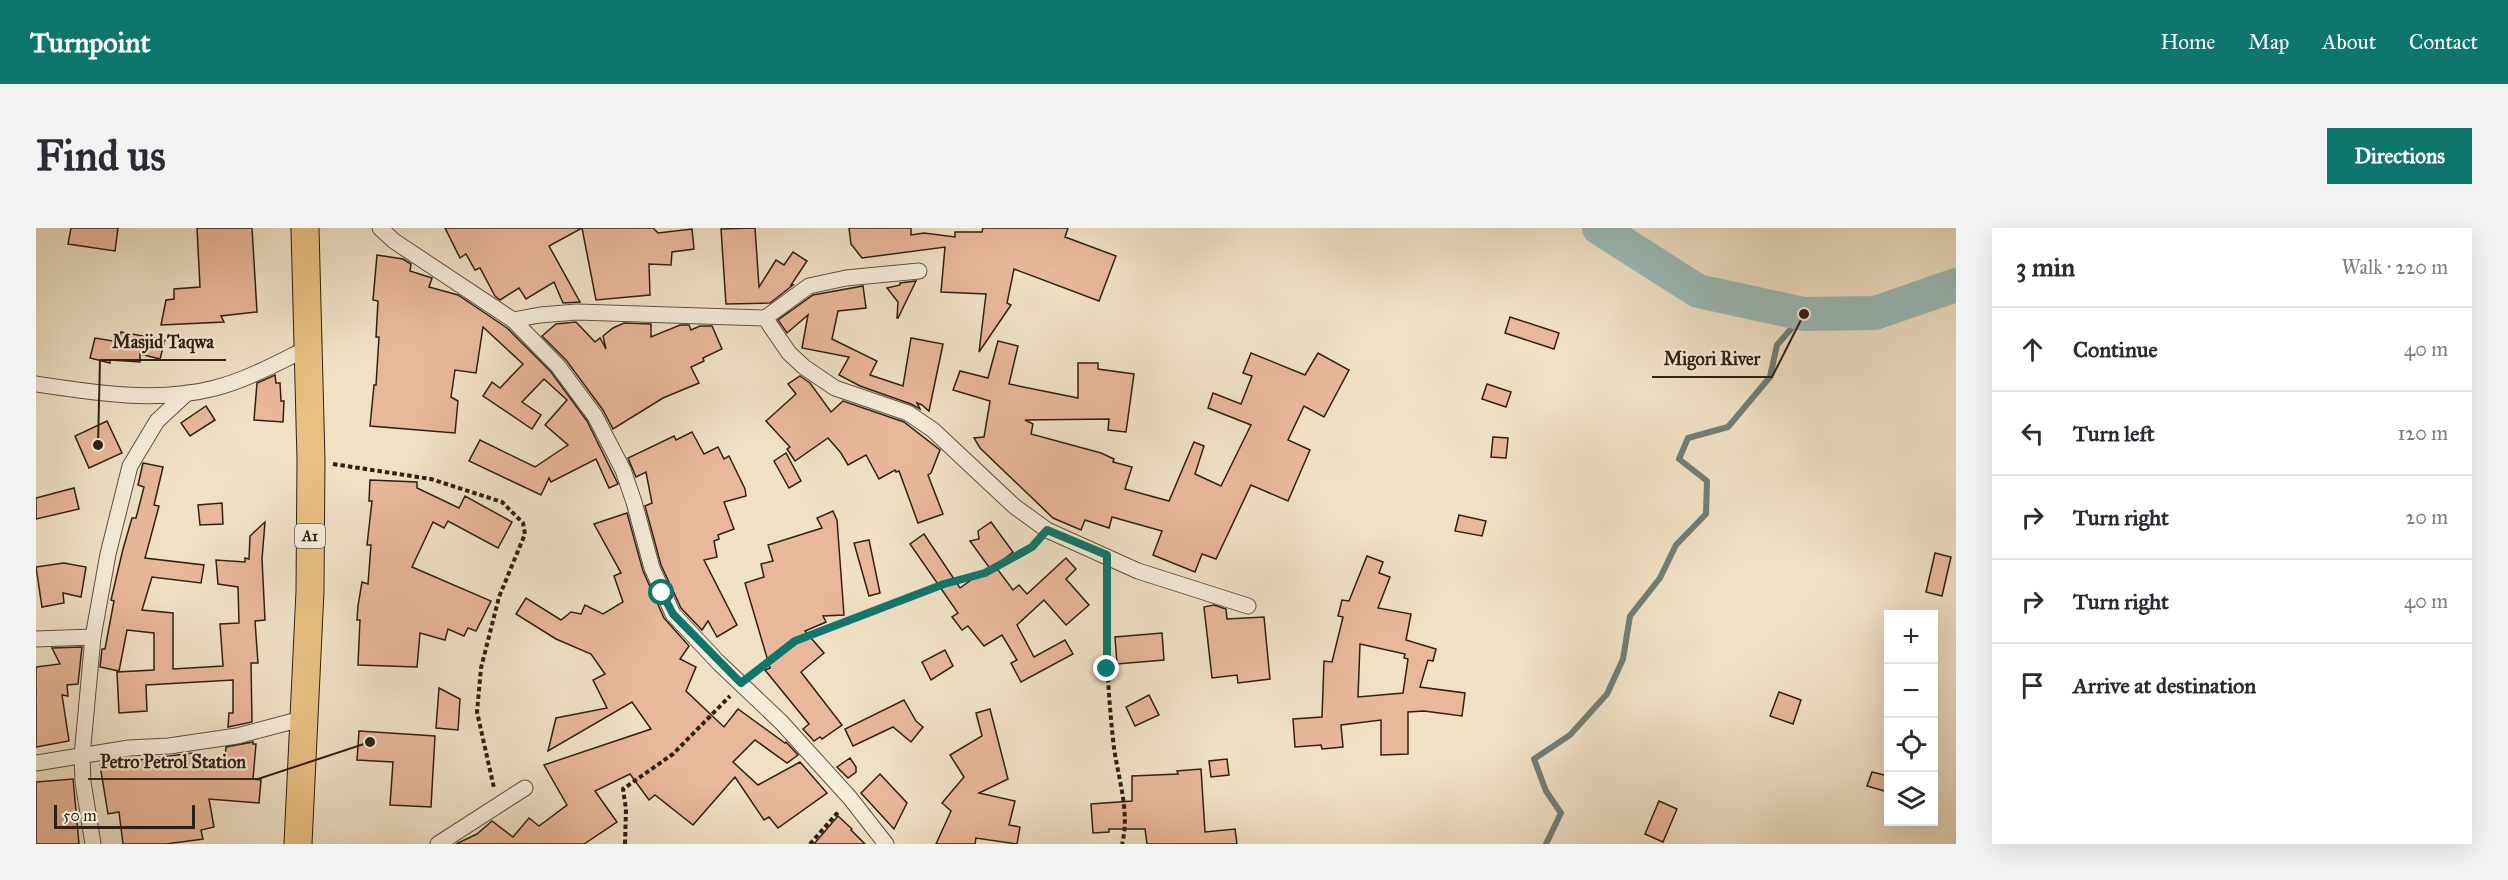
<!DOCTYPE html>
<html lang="en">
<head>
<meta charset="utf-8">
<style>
  body { margin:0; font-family:"IM FELL Great Primer",serif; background:#f2f2f3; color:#2b2b33 }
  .controls { position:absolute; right:18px; bottom:18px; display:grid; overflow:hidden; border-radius:0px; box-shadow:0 6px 24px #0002 }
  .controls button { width:54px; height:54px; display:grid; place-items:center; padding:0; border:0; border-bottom:2px solid #e1e1e2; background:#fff; color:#2b2b33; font:30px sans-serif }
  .scale { position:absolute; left:18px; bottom:15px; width:141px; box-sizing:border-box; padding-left:6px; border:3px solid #302013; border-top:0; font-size:16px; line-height:21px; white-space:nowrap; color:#302013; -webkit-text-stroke:4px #f5ecd9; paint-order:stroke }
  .stop { position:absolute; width:18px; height:18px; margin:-14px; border:4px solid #0f766e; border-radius:50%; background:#fff }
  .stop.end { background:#0f766e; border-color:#fff; box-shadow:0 2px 6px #0008 }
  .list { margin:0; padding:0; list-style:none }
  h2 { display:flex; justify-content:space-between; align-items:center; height:78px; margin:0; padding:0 24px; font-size:26px }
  h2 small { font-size:20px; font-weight:400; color:#7c7c81 }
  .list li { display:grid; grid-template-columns:39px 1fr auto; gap:18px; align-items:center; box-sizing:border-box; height:84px; padding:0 24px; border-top:2px solid #e1e1e2 }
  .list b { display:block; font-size:22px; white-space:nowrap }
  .list em { font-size:20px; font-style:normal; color:#7c7c81 }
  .icon { flex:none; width:33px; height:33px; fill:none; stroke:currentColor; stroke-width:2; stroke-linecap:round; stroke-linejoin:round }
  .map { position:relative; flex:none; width:1920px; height:616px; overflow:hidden; border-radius:0px }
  header { display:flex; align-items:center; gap:36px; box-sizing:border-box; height:84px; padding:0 30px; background:#0f766e; color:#fff }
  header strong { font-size:28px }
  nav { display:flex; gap:33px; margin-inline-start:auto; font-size:21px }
  .intro { display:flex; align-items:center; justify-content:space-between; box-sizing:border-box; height:144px; padding:0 36px }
  h1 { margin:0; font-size:42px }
  .button { padding:15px 27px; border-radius:0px; background:#0f766e; color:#fff; font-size:21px; font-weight:700 }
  main { display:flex; gap:36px; padding:0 36px }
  aside { flex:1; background:#fff; border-radius:0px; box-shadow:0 6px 24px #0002 }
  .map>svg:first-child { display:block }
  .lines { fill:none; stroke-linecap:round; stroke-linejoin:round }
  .stream { stroke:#707e77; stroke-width:6 }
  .river { stroke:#9bbcba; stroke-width:34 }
  .building { fill:#e9b79a; stroke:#302013; stroke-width:1.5; fill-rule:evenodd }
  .street-casing { stroke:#605040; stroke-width:17 }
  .highway-casing { stroke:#302013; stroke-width:29 }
  .path { stroke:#302013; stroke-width:4; stroke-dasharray:4.5 3; stroke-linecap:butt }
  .street { stroke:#f5ecd9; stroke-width:15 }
  .highway { stroke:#e8c082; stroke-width:27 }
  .route { stroke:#0f766e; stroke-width:8 }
  .labels { text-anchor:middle; stroke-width:4.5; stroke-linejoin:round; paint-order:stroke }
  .shield { fill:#f5ecd9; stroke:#6b5d4e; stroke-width:1.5 }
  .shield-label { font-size:15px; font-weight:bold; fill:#302013 }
  .leader { fill:none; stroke:#302013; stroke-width:2 }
  .callout-dot { fill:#302013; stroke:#f5ecd9; stroke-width:2 }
  .callout-label { font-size:18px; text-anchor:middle; font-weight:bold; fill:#302013; stroke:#f5ecd9; stroke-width:4.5; stroke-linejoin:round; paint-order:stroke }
</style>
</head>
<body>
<header>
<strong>Turnpoint</strong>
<nav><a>Home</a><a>Map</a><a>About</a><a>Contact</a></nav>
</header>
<div class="intro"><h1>Find us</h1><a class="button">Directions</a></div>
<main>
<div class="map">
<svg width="1920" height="616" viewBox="0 0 1920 616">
  <rect width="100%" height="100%" fill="#f0e1c5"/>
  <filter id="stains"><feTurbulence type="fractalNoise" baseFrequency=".00333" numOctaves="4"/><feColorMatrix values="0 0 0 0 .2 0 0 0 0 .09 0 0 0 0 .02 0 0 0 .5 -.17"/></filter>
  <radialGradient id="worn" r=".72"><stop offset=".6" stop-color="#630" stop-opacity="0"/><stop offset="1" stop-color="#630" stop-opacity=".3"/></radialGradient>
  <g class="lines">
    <!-- stream -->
    <polyline class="stream" points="1510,616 1525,585 1510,563 1498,531 1534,507 1571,466 1587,431 1594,388 1624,350 1640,317 1670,286 1671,253 1643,231 1652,210 1692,199 1734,149 1741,117 1768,86"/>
    <!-- river -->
    <polyline class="river" points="1563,0 1662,63 1768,86 1839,85 1920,57"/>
  </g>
  <!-- building -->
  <g class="building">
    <polygon points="35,0 82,0 79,23 32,16"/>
    <polygon points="161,0 216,0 221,84 185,88 188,94 125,97 130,72 138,71 138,61 164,59"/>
    <polygon points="409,0 617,0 622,5 656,1 658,21 636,24 635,37 613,36 614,67 560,72 546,0 513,18 544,74 527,75 518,54 490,71 483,60 464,72 459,68 444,40 439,42 430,26 424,30"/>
    <polygon points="719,0 723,59 740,32 748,37 757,24 771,33 755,57 757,57 734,75 690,76 685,1"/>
    <polygon points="813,0 875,0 875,7 888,5 919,9 919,4 946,4 947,0 1032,0 1029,9 1080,28 1063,73 978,41 971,75 975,77 943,124 950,66 905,64 909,19 826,30 815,16"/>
    <polygon points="341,27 367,31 375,36 374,43 396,50 393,59 422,67 471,100 515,144 551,193 582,256 573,260 560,231 515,254 513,250 505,267 433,233 444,212 499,239 532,217 509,197 531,172 508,151 486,174 505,187 496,201 447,168 456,154 464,160 487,136 447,99 440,145 419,142 415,169 422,173 419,205 334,198 338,157 340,157 343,109 340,109 342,73 337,72"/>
    <polygon points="880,53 862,90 861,90 862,74 851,60 864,57 864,55"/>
    <polygon points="827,58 830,80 802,83 796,111 841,133 834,147 867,158 875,110 907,116 893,183 886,177 881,175 884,181 875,176 824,158 803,147 813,129 766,120 772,87 751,105 742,92 777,67"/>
    <polygon points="1474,89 1523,105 1518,121 1469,105"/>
    <polygon points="540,94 559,114 564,110 570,121 567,108 577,100 588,95 615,96 615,109 644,97 653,97 655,102 664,98 676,98 686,121 667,130 668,133 655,139 663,155 627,170 577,201 567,182 530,132 506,108 520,96"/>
    <polygon points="85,104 129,112 124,131 104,126 104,134 74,132 74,135 54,130 59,110 83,114"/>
    <polygon points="962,113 982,118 973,156 1042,170 1042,135 1062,135 1062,141 1098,146 1090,204 1072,202 1073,191 989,192 997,196 995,206 1065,225 1078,231 1077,234 1096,239 1089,261 1133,273 1158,214 1168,218 1159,246 1185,258 1215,197 1172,180 1177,165 1205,176 1216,148 1207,145 1215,125 1269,147 1282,125 1313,142 1288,189 1268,178 1252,212 1274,222 1252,273 1215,257 1180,331 1166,326 1159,344 1117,327 1126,303 1076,289 1073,300 1049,292 1045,302 1017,290 944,220 938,210 948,209 954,173 917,162 924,143 952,150"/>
    <polygon points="239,147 240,155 244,155 245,173 248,173 247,194 218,192 221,155"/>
    <polygon points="764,148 774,155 795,184 807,173 868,194 904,222 895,245 892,247 907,286 882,295 863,243 860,244 859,242 843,251 830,227 812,237 805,225 792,210 759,233 751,221 754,219 730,193 760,166 752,156"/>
    <polygon points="1451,156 1475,164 1470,179 1446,171"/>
    <polygon points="170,178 179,192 154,208 145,195"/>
    <polygon points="71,193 86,225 53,240 39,208"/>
    <polygon points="656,204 668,226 682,219 688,231 693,228 709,261 710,268 688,274 698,301 682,307 683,311 678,313 681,329 668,332 701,397 681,409 672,393 666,402 645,380 625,337 609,278 616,275 610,244 600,249 592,230 638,208 640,212"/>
    <polygon points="1457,209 1472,210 1470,230 1455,229"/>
    <polygon points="750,225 765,253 753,260 738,233"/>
    <polygon points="107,235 127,239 118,277 123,278 109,330 168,337 165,355 116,349 106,382 137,385 137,441 187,438 184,396 203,395 202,359 182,356 180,332 209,334 209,330 213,331 214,308 229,294 226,331 229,392 219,393 222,435 215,435 216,494 192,499 193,485 197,485 197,452 110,457 111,483 83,485 81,444 118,442 118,405 91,402 83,443 64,439 66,421 69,421 78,373 75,372 87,321 96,290 100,290 108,259 102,257"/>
    <polygon points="334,252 381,254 381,260 423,280 429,268 476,294 462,320 412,293 408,300 397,294 376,339 455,373 440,403 432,400 428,408 412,401 409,412 384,405 381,439 322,437 324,392 321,392 322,378 326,354 332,356 335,317 331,317 336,273 333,273"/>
    <polygon points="38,260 43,281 0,291 0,270"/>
    <polygon points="186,275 187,296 164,297 162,277"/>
    <polygon points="797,283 801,292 808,387 787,388 790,394 769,403 788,425 765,444 806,497 786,511 784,509 778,513 767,501 773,496 729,442 734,440 709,355 728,349 725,336 737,333 732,317 786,300 781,290"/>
    <polygon points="591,285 607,343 628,390 653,418 644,431 660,439 650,463 688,499 702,481 749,515 750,514 762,527 751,535 719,512 697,534 722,557 764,534 791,565 742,600 733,589 728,592 699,549 657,597 619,567 613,572 594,546 559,563 581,594 548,616 420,616 441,606 456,593 477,609 493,590 503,598 531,577 508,537 615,501 596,474 512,523 520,490 571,480 557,452 569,446 555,426 520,411 480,386 490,370 525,392 535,384 545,386 549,377 567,386 587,374 578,348 585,345 558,296"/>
    <polygon points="1423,287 1450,293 1446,308 1419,303"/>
    <polygon points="955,294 977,324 959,338 977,362 983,357 991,366 1030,330 1040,341 1030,351 1053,377 1030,397 1008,372 981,397 998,429 1029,412 1037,426 985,454 975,435 981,432 966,407 948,418 932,398 926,402 916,389 922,385 874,316 888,306 924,360 953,339 934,313 943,311 942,303"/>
    <polygon points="833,312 844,365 833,368 818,315"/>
    <polygon points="1899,325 1915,329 1906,368 1890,364"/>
    <path d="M 1331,328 L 1347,334 L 1343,345 L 1354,349 L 1342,380 L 1375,386 L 1370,412 L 1400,421 L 1397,433 L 1392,432 L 1384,459 L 1429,465 L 1426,488 L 1388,483 L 1372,484 L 1372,526 L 1345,527 L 1345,492 L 1305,497 L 1307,519 L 1286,521 L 1285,517 L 1259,519 L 1257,491 L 1286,489 L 1288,433 L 1296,434 L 1307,389 L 1302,388 L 1306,372 L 1313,373 ZM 1324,416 L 1369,426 L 1368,430 L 1372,431 L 1367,465 L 1322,469 Z"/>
    <polygon points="28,335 50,339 45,369 27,365 28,375 6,379 0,339"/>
    <polygon points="1178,377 1190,381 1191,391 1228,389 1234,451 1202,455 1201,447 1176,450 1168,379"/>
    <polygon points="1126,405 1128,432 1081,436 1079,409"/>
    <polygon points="46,419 42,456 31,457 32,468 26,467 33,513 0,519 0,439 24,436 16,420"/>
    <polygon points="909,422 917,438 895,452 886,434"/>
    <polygon points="403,460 424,471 422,502 400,500"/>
    <polygon points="1743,464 1765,472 1757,496 1734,488"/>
    <polygon points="1113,467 1123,487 1099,498 1090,479"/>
    <polygon points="868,472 880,493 887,499 875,514 857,499 817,518 809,501"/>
    <polygon points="954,481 972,551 943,565 979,573 973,597 984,599 981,616 940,610 939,616 900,616 915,583 906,575 928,549 914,527 946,508 940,485"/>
    <polygon points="323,503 399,508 395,579 354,577 357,534 321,532"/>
    <polygon points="217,514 217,516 220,516 217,551 225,552 223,575 173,571 178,599 165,602 167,611 130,616 87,616 83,584 72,586 64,537 156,525 157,535 189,529 190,519"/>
    <polygon points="814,530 820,539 820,544 812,550 801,539"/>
    <polygon points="1191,531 1193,547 1175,549 1173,533"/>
    <polygon points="1165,541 1169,604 1199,601 1201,616 1111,616 1109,601 1073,601 1073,604 1057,605 1055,576 1096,573 1096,548 1142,546 1141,543"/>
    <polygon points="1836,544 1852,548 1852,564 1831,558"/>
    <polygon points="844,546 871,575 858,601 825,565"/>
    <polygon points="37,551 43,616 0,616 0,554"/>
    <polygon points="1623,573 1641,581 1627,614 1609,606"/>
    <polygon points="802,588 816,601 815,602 829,616 778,616"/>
  </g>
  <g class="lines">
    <!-- street casing -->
    <g class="street-casing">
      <g id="street">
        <polyline points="344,0 358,13 477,92 522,138 559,188 587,242 598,274 616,340 637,386 682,434 746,495 814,570 850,616"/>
        <polyline points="729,90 773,58 810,50 883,43"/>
        <polyline points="477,92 504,87 541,84 729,90 753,125 768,139 799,160 872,185 897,202 978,278 1011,302 1102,343 1212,378"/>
        <path d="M 0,156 C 58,165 122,175 179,160 C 211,152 243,134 272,120"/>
        <polyline points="0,411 57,409"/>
        <polyline points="0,535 93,520 133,518 201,508 269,490"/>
        <polyline points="57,616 47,554 46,528 57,409 72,326 94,238 121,193 151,165"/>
        <polyline points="402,616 489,560"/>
      </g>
    </g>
    <!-- highway casing -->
    <g class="highway-casing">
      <polyline id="highway" points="262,616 274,363 275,232 269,0"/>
    </g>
    <!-- path -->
    <g class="path">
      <polyline points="297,236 395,251 466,274 487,295 489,306 463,369 445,440 441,484 458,560"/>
      <path d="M 1070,345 C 1069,400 1071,456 1077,511 C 1080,545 1095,582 1086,616"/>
      <polyline points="717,446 759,413 908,356 949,345 996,319 1001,314"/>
      <polyline points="589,616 590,581 587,561 637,526 694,468"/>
      <polyline points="774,616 803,583"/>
    </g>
    <!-- street -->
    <use href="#street" class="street"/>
    <!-- highway -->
    <use href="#highway" class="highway"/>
  </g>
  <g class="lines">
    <!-- route -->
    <polyline class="route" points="626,365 637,386 705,455 759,413 908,356 949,345 996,319 1011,302 1071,327 1071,441"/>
  </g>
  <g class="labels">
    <!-- shield labels -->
    <rect class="shield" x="259" y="296" width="30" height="24" rx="4.5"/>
    <g class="shield-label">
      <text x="274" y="313">A1</text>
    </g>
  </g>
  <!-- callouts -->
  <path class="leader" d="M62 217L64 132H190M1768 86L1736 149H1616M334 514L222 551H52"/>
  <g class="callout-dot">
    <circle cx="62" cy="217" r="6"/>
    <circle cx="1768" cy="86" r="6"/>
    <circle cx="334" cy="514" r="6"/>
  </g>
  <g class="callout-label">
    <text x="127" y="120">Masjid Taqwa</text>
    <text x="1676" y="137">Migori River</text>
    <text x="137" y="540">Petro Petrol Station</text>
  </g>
  <rect width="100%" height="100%" filter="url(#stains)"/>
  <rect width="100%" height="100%" fill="url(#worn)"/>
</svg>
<div class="controls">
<button>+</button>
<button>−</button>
<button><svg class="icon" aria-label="locate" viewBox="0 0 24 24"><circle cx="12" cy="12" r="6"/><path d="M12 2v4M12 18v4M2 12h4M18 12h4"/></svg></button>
<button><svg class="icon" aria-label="layers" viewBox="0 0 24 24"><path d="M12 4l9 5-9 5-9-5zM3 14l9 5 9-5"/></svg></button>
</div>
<div class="scale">50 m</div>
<div class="stop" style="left:626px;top:365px"></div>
<div class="stop end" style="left:1071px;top:441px"></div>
</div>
<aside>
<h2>3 min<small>Walk · 220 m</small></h2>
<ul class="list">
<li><svg class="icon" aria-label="ahead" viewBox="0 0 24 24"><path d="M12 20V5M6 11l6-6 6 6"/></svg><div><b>Continue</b></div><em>40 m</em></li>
<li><svg class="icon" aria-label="left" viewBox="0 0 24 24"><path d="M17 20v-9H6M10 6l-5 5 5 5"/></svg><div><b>Turn left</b></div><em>120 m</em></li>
<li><svg class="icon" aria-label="right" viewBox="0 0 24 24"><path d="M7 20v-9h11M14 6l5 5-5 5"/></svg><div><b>Turn right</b></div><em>20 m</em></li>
<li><svg class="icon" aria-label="right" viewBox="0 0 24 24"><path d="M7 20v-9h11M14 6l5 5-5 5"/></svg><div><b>Turn right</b></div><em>40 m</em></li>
<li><svg class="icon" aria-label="arrive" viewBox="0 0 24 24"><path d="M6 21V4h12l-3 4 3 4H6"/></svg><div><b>Arrive at destination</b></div></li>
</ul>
</aside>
</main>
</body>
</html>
